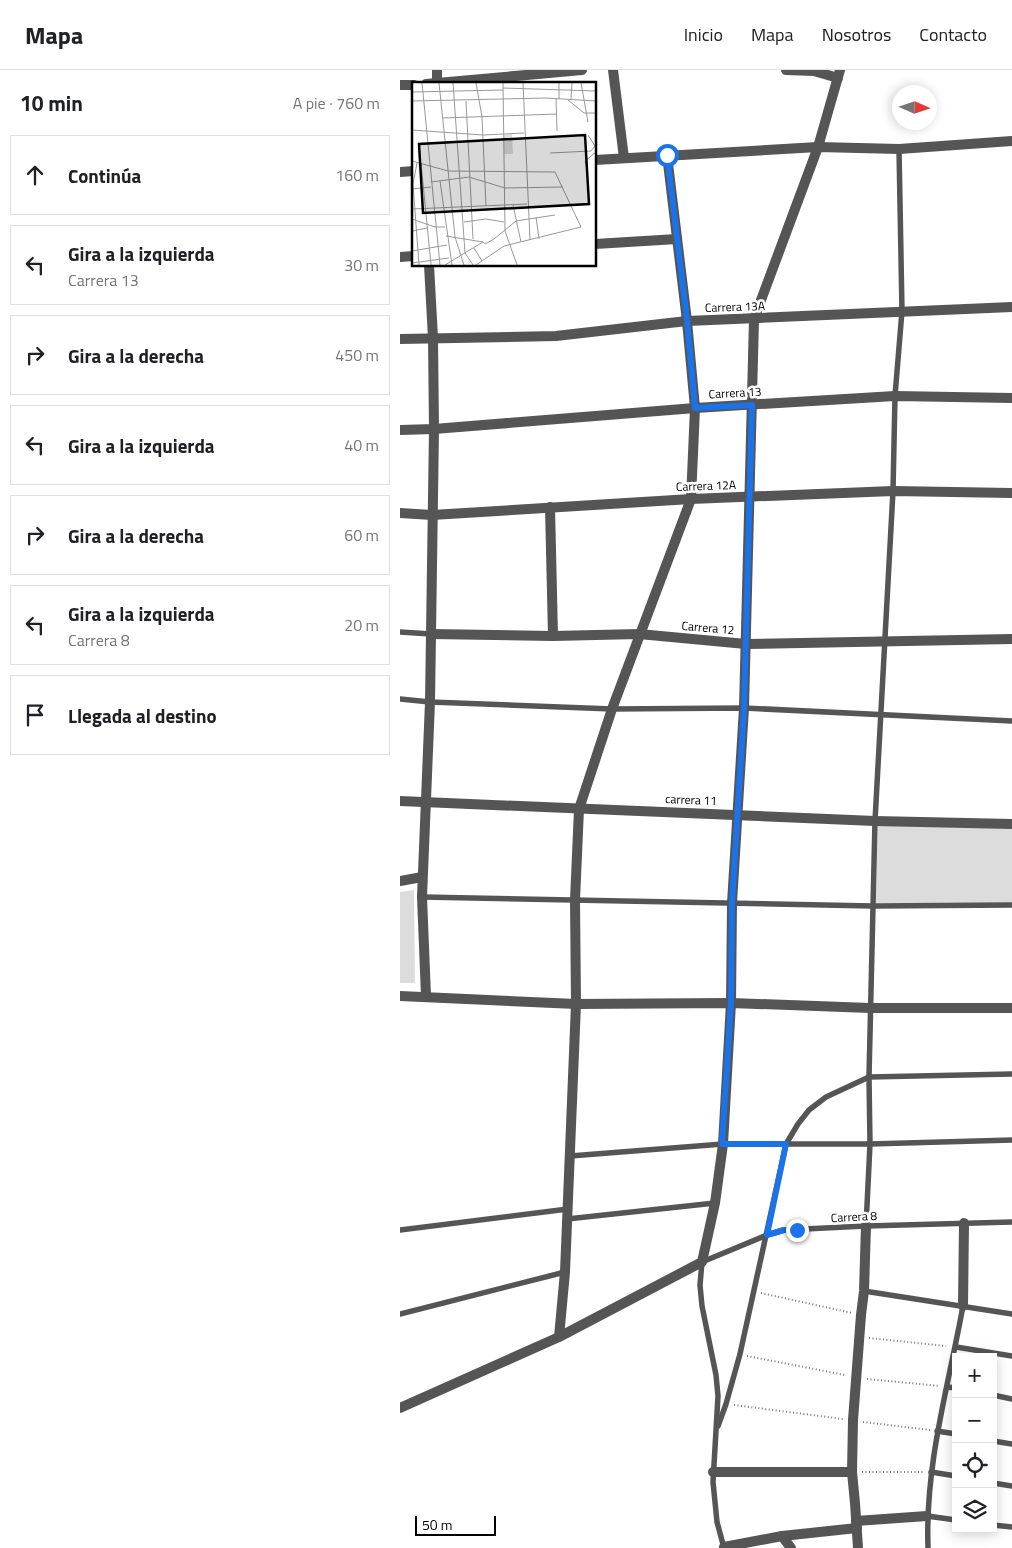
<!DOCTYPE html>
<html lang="es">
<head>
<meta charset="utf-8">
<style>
  body { margin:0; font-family:"Titillium Web",sans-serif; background:#f6f6f6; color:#202124 }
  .controls { position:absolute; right:15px; bottom:15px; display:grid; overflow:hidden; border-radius:0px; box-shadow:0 2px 12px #0003 }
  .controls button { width:45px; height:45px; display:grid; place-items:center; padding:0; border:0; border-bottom:1px solid #e0e0e0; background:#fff; color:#202124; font:25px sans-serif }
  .compass { position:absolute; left:492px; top:15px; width:45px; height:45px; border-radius:50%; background:#fff; box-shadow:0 2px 12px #0003; rotate:93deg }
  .scale { position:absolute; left:15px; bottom:12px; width:81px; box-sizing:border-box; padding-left:5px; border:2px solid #000; border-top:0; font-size:14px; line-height:18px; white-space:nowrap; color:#000; -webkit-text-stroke:4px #fff; paint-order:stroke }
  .stop { position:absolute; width:15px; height:15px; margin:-11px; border:4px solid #1a73e8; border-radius:50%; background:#fff }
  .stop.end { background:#1a73e8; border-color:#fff; box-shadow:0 1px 5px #0008 }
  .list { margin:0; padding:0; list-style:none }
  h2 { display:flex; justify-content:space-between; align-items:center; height:65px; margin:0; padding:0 20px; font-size:21px }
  h2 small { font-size:16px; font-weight:400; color:#757577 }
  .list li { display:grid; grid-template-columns:32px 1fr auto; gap:15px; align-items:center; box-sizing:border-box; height:80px; margin:0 10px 10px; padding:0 10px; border:1px solid #e0e0e0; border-radius:0px }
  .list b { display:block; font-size:19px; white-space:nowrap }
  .list p { margin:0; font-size:16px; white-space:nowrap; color:#757577 }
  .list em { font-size:16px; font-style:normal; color:#757577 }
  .icon { flex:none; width:28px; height:28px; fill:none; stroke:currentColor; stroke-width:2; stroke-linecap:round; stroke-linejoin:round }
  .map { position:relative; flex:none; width:612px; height:1478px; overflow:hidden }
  header { display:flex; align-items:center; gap:30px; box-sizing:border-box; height:70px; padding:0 25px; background:#fff; border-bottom:1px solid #e0e0e0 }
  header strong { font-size:24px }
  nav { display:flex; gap:28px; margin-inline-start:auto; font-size:18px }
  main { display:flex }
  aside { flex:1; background:#fff }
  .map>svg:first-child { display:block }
  .park { fill:#dcdcdc }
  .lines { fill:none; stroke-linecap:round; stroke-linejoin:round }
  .path { stroke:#777; stroke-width:2; stroke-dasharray:1 2.5; stroke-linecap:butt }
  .service { stroke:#555; stroke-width:5.5 }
  .minor { stroke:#555; stroke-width:10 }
  .route { stroke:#1a73e8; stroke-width:6 }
  .labels { text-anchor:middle; stroke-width:5; stroke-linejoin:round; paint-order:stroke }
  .street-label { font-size:12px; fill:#000; stroke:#fff }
  .inset-road { fill:none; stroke:#999; stroke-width:1 }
  .view { fill:#000; fill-opacity:0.15; stroke:#000; stroke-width:2.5 }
  .inset-edge { fill:none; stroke:#000; stroke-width:2.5 }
</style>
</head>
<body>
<header>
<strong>Mapa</strong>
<nav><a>Inicio</a><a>Mapa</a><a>Nosotros</a><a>Contacto</a></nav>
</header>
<main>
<aside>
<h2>10 min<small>A pie · 760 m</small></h2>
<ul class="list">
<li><svg class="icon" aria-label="ahead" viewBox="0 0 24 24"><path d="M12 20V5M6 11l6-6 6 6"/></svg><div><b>Continúa</b></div><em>160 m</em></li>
<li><svg class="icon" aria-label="left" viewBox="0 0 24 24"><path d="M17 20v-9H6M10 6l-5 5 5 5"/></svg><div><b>Gira a la izquierda</b><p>Carrera 13</p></div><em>30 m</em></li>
<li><svg class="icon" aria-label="right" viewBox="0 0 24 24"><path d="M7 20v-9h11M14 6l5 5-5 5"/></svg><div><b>Gira a la derecha</b></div><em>450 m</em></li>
<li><svg class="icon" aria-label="left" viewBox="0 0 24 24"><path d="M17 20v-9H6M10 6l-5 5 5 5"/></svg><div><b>Gira a la izquierda</b></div><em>40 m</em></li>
<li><svg class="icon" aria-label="right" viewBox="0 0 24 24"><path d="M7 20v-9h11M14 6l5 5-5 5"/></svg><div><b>Gira a la derecha</b></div><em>60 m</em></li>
<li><svg class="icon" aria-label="left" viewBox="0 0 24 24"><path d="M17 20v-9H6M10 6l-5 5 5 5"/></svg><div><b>Gira a la izquierda</b><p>Carrera 8</p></div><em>20 m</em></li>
<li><svg class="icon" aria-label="arrive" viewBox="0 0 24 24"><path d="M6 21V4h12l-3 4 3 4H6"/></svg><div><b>Llegada al destino</b></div></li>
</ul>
</aside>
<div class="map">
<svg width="612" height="1478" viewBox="0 0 612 1478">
  <rect width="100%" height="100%" fill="#fff"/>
  <!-- park -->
  <g class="park">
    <polygon points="478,753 612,757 612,833 476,833"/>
    <polygon points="14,820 15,913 0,913 0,822"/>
  </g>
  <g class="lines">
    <!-- path -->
    <g class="path">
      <polyline points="361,1223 452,1243"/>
      <polyline points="469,1268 546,1276"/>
      <polyline points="347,1286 445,1305"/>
      <polyline points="467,1309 540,1316"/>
      <polyline points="334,1335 443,1349"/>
      <polyline points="463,1352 530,1360"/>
      <polyline points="462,1402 524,1402"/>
    </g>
    <!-- service -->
    <g class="service">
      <polyline points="0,562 31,564"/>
      <polyline points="0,629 30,632 212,639 344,638 612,651"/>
      <polyline points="22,827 473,836 612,835"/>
      <polyline points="170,1086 323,1074 470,1074 612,1070"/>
      <polyline points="167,1149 315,1133"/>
      <polyline points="466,1156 470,1074 469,1007 475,751 493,421 495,326 502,241 499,79"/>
      <polyline points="0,1160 168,1139"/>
      <polyline points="464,1221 612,1244"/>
      <polyline points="0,1244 165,1202"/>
      <polyline points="556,1277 612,1286"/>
      <polyline points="547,1317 556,1318"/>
      <polyline points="593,1325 612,1329"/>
      <polyline points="318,1356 326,1334 340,1284 386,1074 398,1054 409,1040 426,1027 469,1007 612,1004"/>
      <polyline points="537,1361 556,1364"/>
      <polyline points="593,1371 612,1374"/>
      <polyline points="531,1402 556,1406"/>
      <polyline points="593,1413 612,1416"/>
      <polyline points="527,1446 556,1450"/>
      <polyline points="593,1455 612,1457"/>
      <polyline points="324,1478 317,1452 313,1412 318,1326 316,1305 302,1236 300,1215 302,1192 367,1165 384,1160 466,1156 612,1152"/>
      <path d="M 528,1478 C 525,1394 548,1318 563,1236"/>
    </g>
    <!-- minor -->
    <g class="minor">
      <polyline points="37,0 37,14"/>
      <polyline points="213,0 224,88"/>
      <polyline points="386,0 414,1 438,8"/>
      <polyline points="26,14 182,0"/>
      <polyline points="0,15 14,15"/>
      <polyline points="195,90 418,77 499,79 612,71"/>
      <polyline points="0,102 14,101"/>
      <polyline points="195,174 277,169"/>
      <polyline points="0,187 14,186"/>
      <polyline points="0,269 156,266 287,251 612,237"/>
      <polyline points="0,360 34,359 295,338 495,326 612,328"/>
      <polyline points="150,437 153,566"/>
      <polyline points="0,443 32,445 291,429 493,421 612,423"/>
      <polyline points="31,564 153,566 239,564 346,574 612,569"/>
      <polyline points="0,731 475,751 612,754"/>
      <polyline points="0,811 22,807"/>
      <polyline points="0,926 176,934 331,933 470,938 612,938"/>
      <polyline points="26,926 22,827 30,632 34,359 33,268 29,195"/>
      <polyline points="563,1236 564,1153"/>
      <polyline points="159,1267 165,1202 176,934 175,830 179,739 212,639 291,429 295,338 287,251 267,85"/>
      <polyline points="0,1338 159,1267 302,1192 315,1133 323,1074 331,933 332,833 344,638 354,249 418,77 440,0"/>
      <polyline points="313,1402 452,1402"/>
      <polyline points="456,1451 527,1446"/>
      <polyline points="382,1466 457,1458"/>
      <polyline points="324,1477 382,1466 391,1478"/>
      <polyline points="458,1478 455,1433 452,1402 453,1350 461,1245 464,1221 466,1156"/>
    </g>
  </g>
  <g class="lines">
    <!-- route -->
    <polyline class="route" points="267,85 287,250 295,338 352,335 344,638 332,833 331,933 322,1074 386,1074 367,1165 384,1160 397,1160"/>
  </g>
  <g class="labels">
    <!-- street labels -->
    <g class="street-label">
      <text transform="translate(335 237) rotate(-2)" y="4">Carrera 13A</text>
      <text transform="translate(335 323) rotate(-3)" y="4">Carrera 13</text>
      <text transform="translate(306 416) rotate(-2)" y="4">Carrera 12A</text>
      <text transform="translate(308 558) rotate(5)" y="4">Carrera 12</text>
      <text transform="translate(291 730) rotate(2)" y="4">carrera 11</text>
      <text transform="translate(454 1147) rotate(-3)" y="4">Carrera 8</text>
    </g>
  </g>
  <!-- overview -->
  <g transform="translate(12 12)">
    <rect width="184" height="184" fill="#fff"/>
    <path d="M 100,52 L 101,72 L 92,72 L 92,53 Z" fill="#dcdcdc"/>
    <path class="inset-road" d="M 10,1 L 28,183M 27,1 L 43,155 L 52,183M 41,1 L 53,171 L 61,183M 64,1 L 70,35 L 74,124M 91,1 L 93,149 L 105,183M 111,1 L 118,158M 169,1 L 176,40M 91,6 L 184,9M 0,10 L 91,8M 144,16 L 145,49M 147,17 L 147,1M 159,17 L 160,1M 156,18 L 172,31 L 184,31M 0,19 L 134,16 L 184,19M 54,19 L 61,157M 31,36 L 145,32M 0,48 L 71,53 L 112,51M 138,71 L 179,69 L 183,64 L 176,53M 0,79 L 36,89 L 143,90 L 169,145 L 92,164 L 64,183M 5,81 L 1,102 L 7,183M 9,81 L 19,183M 175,86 L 173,79 L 184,70M 28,99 L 40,183M 19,100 L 57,95 L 93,106 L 151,105M 0,107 L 19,105M 101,123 L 109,160M 0,127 L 115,122M 124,135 L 127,157M 0,137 L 23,145 L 33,145M 52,140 L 74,137 L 92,140M 0,149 L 15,146M 34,154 L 71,160M 62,166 L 70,179M 0,169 L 35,163M 0,181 L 37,176M 33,183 L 71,160 L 73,162 L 82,157 L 104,139 L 143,133"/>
    <path class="view" d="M 173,53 L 177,122 L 11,131 L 7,62 Z"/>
    <rect width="184" height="184" class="inset-edge"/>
  </g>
</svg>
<div class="controls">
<button>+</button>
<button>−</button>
<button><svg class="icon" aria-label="locate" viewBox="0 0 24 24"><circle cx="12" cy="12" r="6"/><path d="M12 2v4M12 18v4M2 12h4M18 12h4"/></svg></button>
<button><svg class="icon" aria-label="layers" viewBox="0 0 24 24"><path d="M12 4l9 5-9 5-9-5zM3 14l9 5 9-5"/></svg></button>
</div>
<svg class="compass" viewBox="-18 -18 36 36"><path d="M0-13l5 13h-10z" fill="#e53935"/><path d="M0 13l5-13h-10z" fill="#757577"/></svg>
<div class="scale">50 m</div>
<div class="stop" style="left:267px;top:85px"></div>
<div class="stop end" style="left:397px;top:1160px"></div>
</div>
</main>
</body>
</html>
